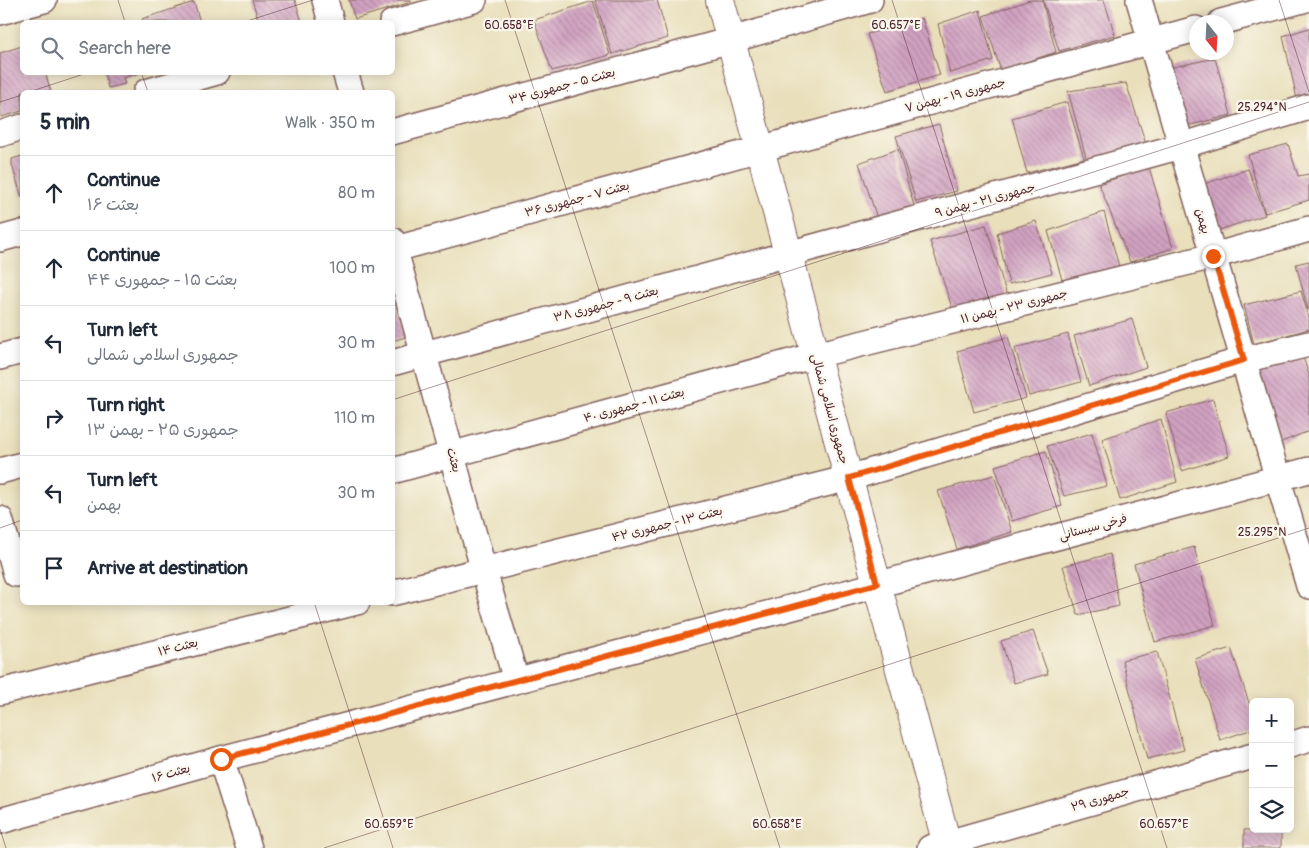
<!DOCTYPE html>
<html lang="en">
<head>
<meta charset="utf-8">
<style>
  body { margin:0; font-family:Pangolin,"Playpen Sans Arabic",sans-serif; background:#f6f6f7; color:#1f2937 }
  .controls { position:absolute; right:15px; bottom:15px; display:grid; overflow:hidden; border-radius:8px; box-shadow:0 2px 12px #0003 }
  .controls button { width:45px; height:45px; display:grid; place-items:center; padding:0; border:0; border-bottom:1px solid #e0e1e3; background:#fff; color:#1f2937; font:25px sans-serif }
  .compass { position:absolute; left:1189px; top:15px; width:45px; height:45px; border-radius:50%; background:#fff; box-shadow:0 2px 12px #0003; rotate:162deg }
  .stop { position:absolute; width:15px; height:15px; margin:-11px; border:4px solid #ea580c; border-radius:50%; background:#fff }
  .stop.end { background:#ea580c; border-color:#fff; box-shadow:0 1px 5px #0008 }
  .list { margin:0; padding:0; list-style:none }
  h2 { display:flex; justify-content:space-between; align-items:center; height:65px; margin:0; padding:0 20px; font-size:21px }
  h2 small { font-size:16px; font-weight:400; color:#747a83 }
  .list li { display:grid; grid-template-columns:32px 1fr auto; gap:15px; align-items:center; box-sizing:border-box; height:75px; padding:0 20px; border-top:1px solid #e0e1e3 }
  .list b { display:block; font-size:19px; white-space:nowrap }
  .list p { margin:0; font-size:16px; white-space:nowrap; color:#747a83 }
  .list em { font-size:16px; font-style:normal; color:#747a83 }
  .icon { flex:none; width:28px; height:28px; fill:none; stroke:currentColor; stroke-width:2; stroke-linecap:round; stroke-linejoin:round }
  .map { position:relative; flex:none; width:1309px; height:848px; overflow:hidden }
  .search { position:absolute; background:#fff; box-shadow:0 2px 12px #0003; left:20px; top:20px; width:375px; height:55px; display:flex; align-items:center; gap:12px; box-sizing:border-box; padding:0 18px; border-radius:8px; color:#747a83; font-size:19px }
  .panel { position:absolute; background:#fff; box-shadow:0 2px 12px #0003; left:20px; top:90px; width:375px; height:515px; border-radius:8px }
  .map>svg:first-child { display:block }
  .building { fill:url(#building-back-hatch) }
  .lines { fill:none; stroke-linecap:round; stroke-linejoin:round }
  .minor-casing { stroke:#82625d; stroke-width:28 }
  .tertiary-casing { stroke:#82625d; stroke-width:30 }
  .minor { stroke:#fff; stroke-width:25 }
  .tertiary { stroke:#fff; stroke-width:28 }
  .route { stroke:#ea580c; stroke-width:6 }
  .ticks { fill:none; stroke:#4a1f2b; stroke-width:1; stroke-opacity:0.45 }
  .labels { text-anchor:middle; stroke-width:4.5; stroke-linejoin:round; paint-order:stroke }
  .street-label { font-size:12px; fill:#4a1f2b; stroke:#fbf7ec }
  .ticks-label { font-size:12px; text-anchor:middle; fill:#4a1f2b; stroke:#fbf7ec; stroke-width:4.5; stroke-linejoin:round; paint-order:stroke }
</style>
</head>
<body>
<div class="map">
<svg width="1309" height="848" viewBox="0 0 1309 848">
  <defs>
    <pattern id="building-back-hatch" width="6" height="6" patternUnits="userSpaceOnUse" patternTransform="scale(1.25)"><rect width="6" height="6" fill="#d1a2c2"/><path d="M-1 5l2 2M0 0l6 6M5-1l2 2" fill="none" stroke="#ac839e"/></pattern>
  </defs>
  <rect width="100%" height="100%" fill="#fbf7ec"/>
  <filter id="ink" filterUnits="userSpaceOnUse"><feTurbulence type="fractalNoise" baseFrequency=".02" numOctaves="2"/><feDisplacementMap in="SourceGraphic" scale="10" xChannelSelector="R" yChannelSelector="G"/><feConvolveMatrix kernelMatrix="1 2 1 2 8 2 1 2 1" color-interpolation-filters="sRGB"/></filter>
  <filter id="wash" filterUnits="userSpaceOnUse"><feTurbulence type="fractalNoise" baseFrequency=".0096" numOctaves="4" result="noise"/><feDisplacementMap in="SourceGraphic" scale="20" xChannelSelector="R" yChannelSelector="G"/><feGaussianBlur stdDeviation="1.12" result="paint"/><feColorMatrix in="noise" values="0 0 0 0 0 0 0 0 0 0 0 0 0 0 0 0 0 1.4 0 .05"/><feComposite in="paint" operator="in"/></filter>
  <g filter="url(#wash)">
    <rect width="100%" height="100%" fill="#e9dfbb"/>
    <g id="blocks">
      <!-- building -->
      <g class="building">
        <polygon points="252,0 295,0 302,22 259,22"/>
        <polygon points="349,0 411,0 411,2 355,19"/>
        <polygon points="595,0 657,0 668,38 612,54"/>
        <polygon points="1030,0 1042,0 1056,52 1001,71 983,16"/>
        <polygon points="1043,0 1104,0 1115,35 1059,51"/>
        <polygon points="593,1 610,55 552,71 534,20"/>
        <polygon points="194,2 200,22 143,22 142,19"/>
        <polygon points="980,10 993,60 950,73 938,24"/>
        <polygon points="922,18 940,75 887,91 867,34"/>
        <polygon points="1309,28 1309,105 1299,108 1283,36"/>
        <polygon points="22,46 22,72 45,72 51,92 22,92 22,111 1,117 0,53"/>
        <polygon points="1215,58 1231,115 1175,129 1159,70"/>
        <polygon points="104,72 140,72 140,73 123,78 125,84 108,88"/>
        <polygon points="1126,83 1147,147 1088,165 1068,91"/>
        <polygon points="1067,102 1084,158 1027,173 1012,118"/>
        <polygon points="939,124 957,191 916,202 896,136"/>
        <polygon points="1288,144 1298,176 1309,174 1309,200 1265,213 1248,155"/>
        <polygon points="898,149 914,206 877,218 859,163"/>
        <polygon points="22,156 22,198 12,165 12,159"/>
        <polygon points="1149,167 1173,248 1130,262 1099,184"/>
        <polygon points="1248,169 1265,215 1207,234 1190,189"/>
        <polygon points="1104,212 1121,274 1065,290 1048,231"/>
        <polygon points="1036,221 1052,273 1009,284 997,233"/>
        <polygon points="986,225 1009,303 955,317 930,241"/>
        <polygon points="1309,261 1309,310 1308,310 1296,264"/>
        <polygon points="1301,291 1309,318 1309,329 1254,344 1244,305"/>
        <polygon points="393,293 406,337 392,341 392,294"/>
        <polygon points="1132,319 1146,367 1089,386 1074,336"/>
        <polygon points="1068,334 1081,382 1029,396 1015,348"/>
        <polygon points="1008,337 1026,398 974,412 957,351"/>
        <polygon points="1301,351 1309,375 1309,431 1264,449 1238,371"/>
        <polygon points="1213,399 1229,456 1182,471 1166,413"/>
        <polygon points="1161,419 1177,482 1120,500 1102,439"/>
        <polygon points="1092,433 1107,486 1064,496 1047,446"/>
        <polygon points="1046,451 1062,506 1012,521 995,466"/>
        <polygon points="994,475 1012,532 957,549 938,491"/>
        <polygon points="1194,547 1215,625 1155,642 1134,564"/>
        <polygon points="1110,554 1119,606 1078,615 1063,566"/>
        <polygon points="1033,631 1048,674 1014,683 1001,641"/>
        <polygon points="1231,648 1253,715 1253,729 1220,740 1195,659"/>
        <polygon points="1157,652 1184,750 1147,759 1122,660"/>
        <polygon points="1281,829 1281,848 1244,848 1244,830"/>
      </g>
    </g>
  </g>
  <g filter="url(#ink)">
    <use href="#blocks" fill-opacity="0" stroke="#82625d" stroke-width="1"/>
    <g class="lines">
      <!-- minor casing -->
      <g class="minor-casing">
        <g id="minor">
          <polyline points="325,0 331,22"/>
          <polyline points="1139,0 1309,586"/>
          <polyline points="0,12 44,0"/>
          <polyline points="1221,22 1303,0"/>
          <polyline points="392,23 474,0"/>
          <polyline points="345,72 351,92"/>
          <polyline points="146,92 217,72"/>
          <polyline points="392,132 731,40 870,0"/>
          <polyline points="0,134 22,127"/>
          <polyline points="0,239 22,233"/>
          <polyline points="392,240 484,571 516,680"/>
          <polyline points="392,250 1196,29"/>
          <polyline points="0,357 22,351"/>
          <polyline points="392,363 1181,146 1309,107"/>
          <polyline points="0,471 22,465"/>
          <polyline points="392,471 816,355 1213,256 1309,229"/>
          <polyline points="0,519 16,574 22,572"/>
          <polyline points="392,593 849,478 1243,360 1309,344"/>
          <polyline points="0,692 357,602"/>
          <polyline points="1290,745 1309,739"/>
          <polyline points="221,759 249,848"/>
          <polyline points="0,821 221,759 1309,470"/>
          <polyline points="930,848 1253,756"/>
        </g>
      </g>
      <!-- tertiary casing -->
      <g class="tertiary-casing">
        <polyline id="tertiary" points="720,0 948,848"/>
      </g>
      <!-- minor -->
      <use href="#minor" class="minor"/>
      <!-- tertiary -->
      <use href="#tertiary" class="tertiary"/>
    </g>
  </g>
  <g class="lines" filter="url(#ink)">
    <!-- route -->
    <polyline class="route" points="221,759 877,584 849,478 1244,360 1213,256"/>
  </g>
  <!-- ticks -->
  <path class="ticks" d="M 118,0 L 125,22M 505,0 L 780,848M 892,0 L 1167,848M 1279,0 L 1309,92M 244,22 L 313,0M 141,72 L 148,92M 29,92 L 90,72M 0,102 L 22,95M 392,400 L 1309,102M 0,528 L 22,520M 314,602 L 393,848M 0,829 L 6,848M 324,848 L 1309,528"/>
  <g class="labels">
    <!-- street labels -->
    <g class="street-label">
      <text transform="translate(562 86) rotate(-15)" y="4">بعثت ۵ - جمهوری ۳۴</text>
      <text transform="translate(955 95) rotate(-15)" y="4">جمهوری ۱۹ - بهمن ۷</text>
      <text transform="translate(577 199) rotate(-15)" y="4">بعثت ۷ - جمهوری ۳۶</text>
      <text transform="translate(985 200) rotate(-15)" y="4">جمهوری ۲۱ - بهمن ۹</text>
      <text transform="translate(1203 221) rotate(74)" y="4">بهمن</text>
      <text transform="translate(606 304) rotate(-15)" y="4">بعثت ۹ - جمهوری ۳۸</text>
      <text transform="translate(1014 306) rotate(-14)" y="4">جمهوری ۲۳ - بهمن ۱۱</text>
      <text transform="translate(634 405) rotate(-15)" y="4">بعثت ۱۱ - جمهوری ۴۰</text>
      <text transform="translate(830 409) rotate(75)" y="4">جمهوری اسلامی شمالی</text>
      <text transform="translate(454 460) rotate(75)" y="4">بعثت</text>
      <text transform="translate(667 524) rotate(-14)" y="4">بعثت ۱۳ - جمهوری ۴۲</text>
      <text transform="translate(1093 527) rotate(-15)" y="4">فرخی سیستانی</text>
      <text transform="translate(178 647) rotate(-14)" y="4">بعثت ۱۴</text>
      <text transform="translate(171 773) rotate(-16)" y="4">بعثت ۱۶</text>
      <text transform="translate(1100 799) rotate(-16)" y="4">جمهوری ۲۹</text>
    </g>
  </g>
  <g class="ticks-label">
    <text x="509" y="29">60.658°E</text>
    <text x="896" y="29">60.657°E</text>
    <text x="1262" y="111">25.294°N</text>
    <text x="1262" y="536">25.295°N</text>
    <text x="1164" y="828">60.657°E</text>
    <text x="389" y="828">60.659°E</text>
    <text x="777" y="828">60.658°E</text>
  </g>
</svg>
<div class="controls">
<button>+</button>
<button>−</button>
<button><svg class="icon" aria-label="layers" viewBox="0 0 24 24"><path d="M12 4l9 5-9 5-9-5zM3 14l9 5 9-5"/></svg></button>
</div>
<svg class="compass" viewBox="-18 -18 36 36"><path d="M0-13l5 13h-10z" fill="#e53935"/><path d="M0 13l5-13h-10z" fill="#747a83"/></svg>
<div class="stop" style="left:221px;top:759px"></div>
<div class="stop end" style="left:1213px;top:256px"></div>
<div class="search"><svg class="icon" aria-label="search" viewBox="0 0 24 24"><circle cx="10" cy="10" r="6"/><path d="M15 15l6 6"/></svg>Search here</div>
<section class="panel">
<h2>5 min<small>Walk · 350 m</small></h2>
<ul class="list">
<li><svg class="icon" aria-label="ahead" viewBox="0 0 24 24"><path d="M12 20V5M6 11l6-6 6 6"/></svg><div><b>Continue</b><p>بعثت ۱۶</p></div><em>80 m</em></li>
<li><svg class="icon" aria-label="ahead" viewBox="0 0 24 24"><path d="M12 20V5M6 11l6-6 6 6"/></svg><div><b>Continue</b><p>بعثت ۱۵ - جمهوری ۴۴</p></div><em>100 m</em></li>
<li><svg class="icon" aria-label="left" viewBox="0 0 24 24"><path d="M17 20v-9H6M10 6l-5 5 5 5"/></svg><div><b>Turn left</b><p>جمهوری اسلامی شمالی</p></div><em>30 m</em></li>
<li><svg class="icon" aria-label="right" viewBox="0 0 24 24"><path d="M7 20v-9h11M14 6l5 5-5 5"/></svg><div><b>Turn right</b><p>جمهوری ۲۵ - بهمن ۱۳</p></div><em>110 m</em></li>
<li><svg class="icon" aria-label="left" viewBox="0 0 24 24"><path d="M17 20v-9H6M10 6l-5 5 5 5"/></svg><div><b>Turn left</b><p>بهمن</p></div><em>30 m</em></li>
<li><svg class="icon" aria-label="arrive" viewBox="0 0 24 24"><path d="M6 21V4h12l-3 4 3 4H6"/></svg><div><b>Arrive at destination</b></div></li>
</ul>
</section>
</div>
</body>
</html>
